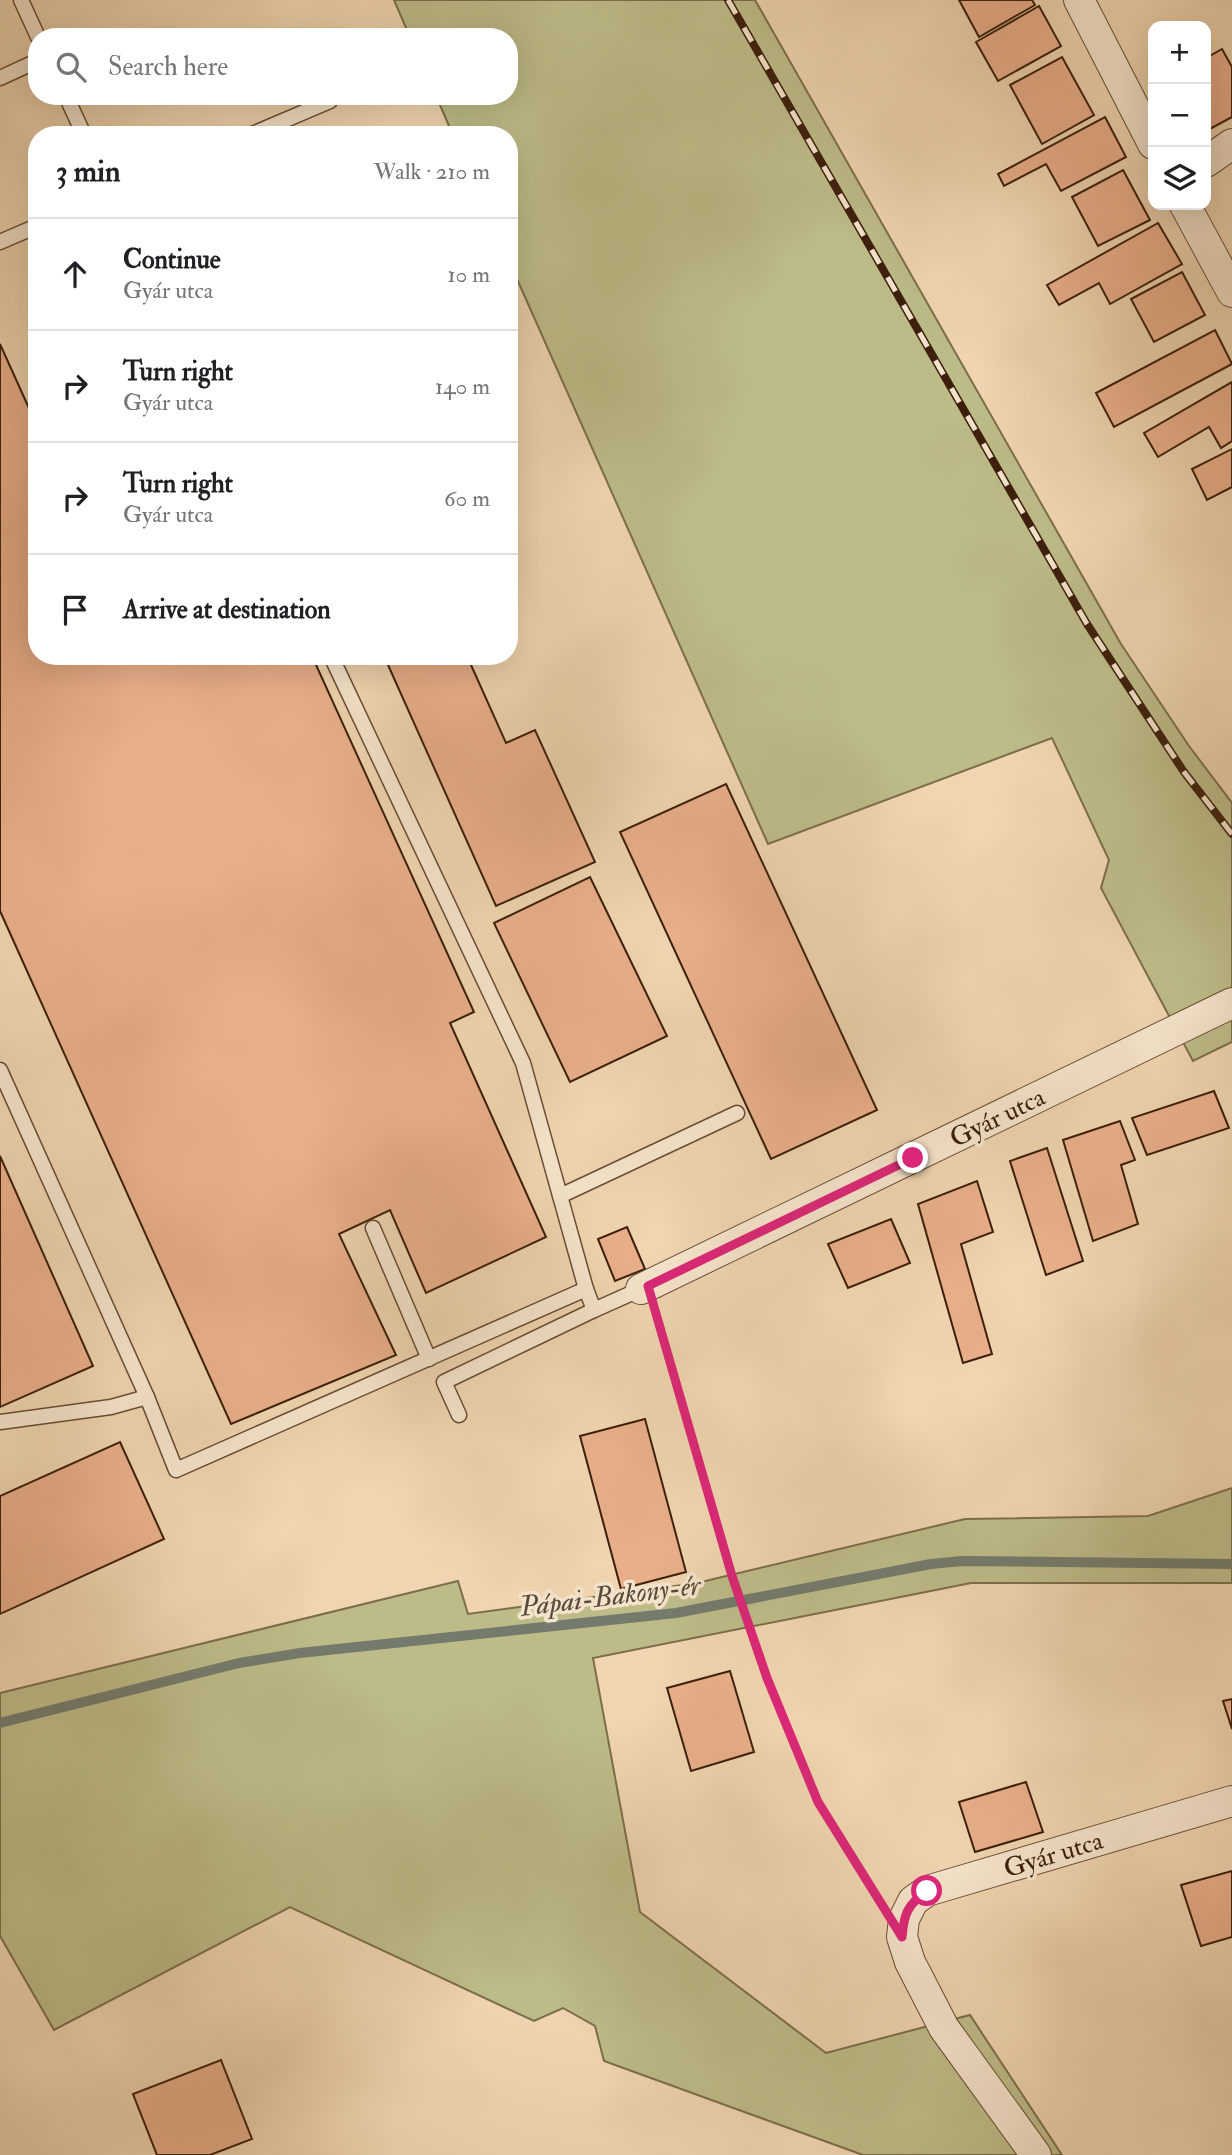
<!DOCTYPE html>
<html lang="en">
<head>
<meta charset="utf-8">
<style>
  body { margin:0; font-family:"IM FELL Double Pica",serif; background:#f6f6f6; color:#202124 }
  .controls { position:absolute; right:21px; top:21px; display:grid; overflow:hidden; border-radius:14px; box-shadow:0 7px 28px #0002 }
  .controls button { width:63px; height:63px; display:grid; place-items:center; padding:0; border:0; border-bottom:2px solid #e0e0e0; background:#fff; color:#202124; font:35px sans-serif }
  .stop { position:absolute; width:21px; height:21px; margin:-16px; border:5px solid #db2777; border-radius:50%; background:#fff }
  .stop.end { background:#db2777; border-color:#fff; box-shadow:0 2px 7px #0008 }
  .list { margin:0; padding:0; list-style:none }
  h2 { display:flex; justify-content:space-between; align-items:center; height:91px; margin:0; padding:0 28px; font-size:30px }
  h2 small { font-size:23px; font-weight:400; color:#757577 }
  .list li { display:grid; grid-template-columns:46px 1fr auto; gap:21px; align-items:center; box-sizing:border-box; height:112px; padding:0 28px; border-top:2px solid #e0e0e0 }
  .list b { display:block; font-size:26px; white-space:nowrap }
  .list p { margin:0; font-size:23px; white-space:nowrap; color:#757577 }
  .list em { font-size:23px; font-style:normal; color:#757577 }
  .icon { flex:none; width:38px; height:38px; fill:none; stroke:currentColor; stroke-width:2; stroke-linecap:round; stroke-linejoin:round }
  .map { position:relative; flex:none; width:1232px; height:2155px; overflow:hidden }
  .search { position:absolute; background:#fff; box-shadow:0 7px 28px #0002; left:28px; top:28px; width:490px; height:77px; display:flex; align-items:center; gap:18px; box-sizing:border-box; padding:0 24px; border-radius:28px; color:#757577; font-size:26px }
  .panel { position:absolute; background:#fff; box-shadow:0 7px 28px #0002; left:28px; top:126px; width:490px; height:539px; border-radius:28px }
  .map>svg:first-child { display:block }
  .green { fill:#bdbc89; stroke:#7c6e4a; stroke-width:2 }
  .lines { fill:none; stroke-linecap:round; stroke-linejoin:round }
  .stream { stroke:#747b6d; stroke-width:10 }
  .building { fill:#e9af8b; stroke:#3c1f0b; stroke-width:2 }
  .service-casing { stroke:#694c34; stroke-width:17 }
  .minor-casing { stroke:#694c34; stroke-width:32 }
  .path { stroke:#3c1f0b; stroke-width:4.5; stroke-dasharray:5 3.5; stroke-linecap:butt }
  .service { stroke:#f5e4cc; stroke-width:14 }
  .minor { stroke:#f5e4cc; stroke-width:30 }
  .rail-casing { stroke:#3c1f0b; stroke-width:8 }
  .rail { stroke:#f5e4cc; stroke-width:5; stroke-dasharray:16; stroke-linecap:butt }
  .route { stroke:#db2777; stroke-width:9 }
  .labels { text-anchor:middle; stroke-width:7; stroke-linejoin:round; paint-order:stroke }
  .street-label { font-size:26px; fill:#3c1f0b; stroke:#f5e4cc }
  .water-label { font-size:28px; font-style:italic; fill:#584d3c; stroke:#f5e4cc }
</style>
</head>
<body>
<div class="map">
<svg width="1232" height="2155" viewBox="0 0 1232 2155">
  <rect width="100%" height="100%" fill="#f0d5b0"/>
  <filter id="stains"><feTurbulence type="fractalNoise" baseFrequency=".00286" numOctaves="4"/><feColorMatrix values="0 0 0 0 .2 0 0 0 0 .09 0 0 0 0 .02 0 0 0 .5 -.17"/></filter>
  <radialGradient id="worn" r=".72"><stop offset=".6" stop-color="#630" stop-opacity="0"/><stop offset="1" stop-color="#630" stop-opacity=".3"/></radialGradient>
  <!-- green -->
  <g class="green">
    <polygon points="394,0 755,0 1121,644 1189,746 1232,803 1232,1042 1193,1061 1101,888 1109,860 1052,738 768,844 509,261 509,135 453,135 436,96 509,96 509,37 410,37"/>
    <polygon points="1232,1488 1232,1583 971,1583 593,1658 640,1912 826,2053 970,2015 1062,2155 863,2155 604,2061 595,2026 563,2008 534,2021 290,1907 54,2030 0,1936 0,1693 458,1581 468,1614 697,1583 965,1519 1148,1516"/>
  </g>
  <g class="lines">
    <!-- stream -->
    <polyline class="stream" points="0,1723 239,1663 300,1653 676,1613 931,1564 962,1561 1232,1564"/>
  </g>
  <!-- building -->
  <g class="building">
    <polygon points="959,0 1032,0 1035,5 979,37"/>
    <polygon points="1039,6 1061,46 998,81 976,42"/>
    <polygon points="1222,49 1232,67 1232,117 1206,131 1206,58"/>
    <polygon points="1062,57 1094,115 1042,144 1010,85"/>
    <polygon points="1105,117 1126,157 1061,191 1046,164 1004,186 998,174"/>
    <polygon points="1123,170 1150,220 1098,246 1072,197"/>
    <polygon points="1158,223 1182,264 1110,304 1099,283 1059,305 1047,285"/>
    <polygon points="1182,272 1205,315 1154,342 1131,299"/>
    <polygon points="1215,330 1232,364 1114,427 1096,393"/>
    <polygon points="0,344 37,426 37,656 312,656 474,1012 450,1023 546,1237 426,1293 390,1210 339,1234 396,1355 231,1424 0,911"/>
    <polygon points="1232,382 1232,441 1221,448 1209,427 1158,457 1144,433"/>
    <polygon points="1232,449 1232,487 1207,500 1192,469"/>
    <polygon points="384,656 467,656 506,743 535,730 595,862 496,906"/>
    <polygon points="726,784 877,1110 771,1159 620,832"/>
    <polygon points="590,877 667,1036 570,1082 494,923"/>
    <polygon points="1214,1091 1229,1128 1147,1155 1132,1118"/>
    <polygon points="1120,1121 1135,1160 1121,1165 1138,1224 1093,1241 1063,1140"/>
    <polygon points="1047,1148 1083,1261 1046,1275 1010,1161"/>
    <polygon points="0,1156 93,1366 0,1407"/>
    <polygon points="977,1181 993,1232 961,1244 992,1354 963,1363 918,1204"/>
    <polygon points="891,1219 910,1263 848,1288 828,1244"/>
    <polygon points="627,1227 645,1269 615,1281 598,1239"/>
    <polygon points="645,1419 686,1572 621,1589 580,1436"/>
    <polygon points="120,1442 164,1539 0,1614 0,1496"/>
    <polygon points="730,1671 754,1752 691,1771 667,1688"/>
    <polygon points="1232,1699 1232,1729 1223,1701"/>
    <polygon points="1026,1782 1043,1832 975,1852 959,1802"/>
    <polygon points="1232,1871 1232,1937 1201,1946 1181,1885"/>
    <polygon points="221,2060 252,2139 210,2155 157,2155 133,2094"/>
  </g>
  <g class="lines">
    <!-- service casing -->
    <g class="service-casing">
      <g id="service">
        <polyline points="21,0 38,37"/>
        <polyline points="0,78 37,61"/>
        <polyline points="66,96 84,135"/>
        <polyline points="250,135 330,101"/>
        <polyline points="0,242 37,226"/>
        <polyline points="331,656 523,1063 586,1289"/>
        <polyline points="0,1070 147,1397 176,1470 586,1289 594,1310 641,1289"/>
        <polyline points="560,1196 737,1113"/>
        <polyline points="373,1228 429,1359"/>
        <polyline points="459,1415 444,1382 594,1310"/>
        <polyline points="0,1422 111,1407 147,1397"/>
      </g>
    </g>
    <!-- minor casing -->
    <g class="minor-casing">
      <g id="minor">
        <polyline points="1079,0 1153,144"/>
        <polyline points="1206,162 1232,144"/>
        <polyline points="1185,205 1232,292"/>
        <polyline points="641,1289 1232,1003"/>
        <polyline points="1036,2155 944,2028 910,1962 902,1937 904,1919 913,1901 927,1891 1232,1801"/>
      </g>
    </g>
    <!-- path -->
    <polyline class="path" points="657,1317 731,1576 767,1678 818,1802 879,1901"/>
    <!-- service -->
    <use href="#service" class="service"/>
    <!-- minor -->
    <use href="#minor" class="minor"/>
    <!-- rail casing -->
    <g class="rail-casing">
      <polyline id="rail" points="728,0 1087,624 1184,772 1232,834"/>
    </g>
    <!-- rail -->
    <use href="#rail" class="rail"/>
  </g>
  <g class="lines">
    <!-- route -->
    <path class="route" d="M 913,1158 L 648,1286 L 732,1576 L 767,1678 L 818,1802 L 902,1937 C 904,1914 907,1905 927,1891"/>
  </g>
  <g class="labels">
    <!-- street labels -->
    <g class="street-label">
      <text transform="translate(997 1117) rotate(-26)" y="9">Gyár utca</text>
      <text transform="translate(1053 1854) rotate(-17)" y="9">Gyár utca</text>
    </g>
    <!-- water labels -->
    <g class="water-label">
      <text transform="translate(610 1595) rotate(-7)" y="10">Pápai-Bakony-ér</text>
    </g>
  </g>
  <rect width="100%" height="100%" filter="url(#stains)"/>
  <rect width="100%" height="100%" fill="url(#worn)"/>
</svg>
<div class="controls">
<button>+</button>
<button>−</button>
<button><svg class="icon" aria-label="layers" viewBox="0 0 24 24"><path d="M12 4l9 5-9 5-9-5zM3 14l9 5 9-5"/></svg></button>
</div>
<div class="stop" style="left:927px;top:1891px"></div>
<div class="stop end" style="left:913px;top:1158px"></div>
<div class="search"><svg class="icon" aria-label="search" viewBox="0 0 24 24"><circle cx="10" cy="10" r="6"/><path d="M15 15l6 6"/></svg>Search here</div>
<section class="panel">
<h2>3 min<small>Walk · 210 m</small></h2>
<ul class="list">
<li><svg class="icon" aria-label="ahead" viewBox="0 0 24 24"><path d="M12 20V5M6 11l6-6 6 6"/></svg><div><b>Continue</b><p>Gyár utca</p></div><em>10 m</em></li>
<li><svg class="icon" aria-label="right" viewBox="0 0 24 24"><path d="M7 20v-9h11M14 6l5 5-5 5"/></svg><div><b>Turn right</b><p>Gyár utca</p></div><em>140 m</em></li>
<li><svg class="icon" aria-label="right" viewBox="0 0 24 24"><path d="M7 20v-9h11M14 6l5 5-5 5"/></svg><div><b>Turn right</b><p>Gyár utca</p></div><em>60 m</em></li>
<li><svg class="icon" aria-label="arrive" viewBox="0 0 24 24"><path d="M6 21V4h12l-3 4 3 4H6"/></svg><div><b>Arrive at destination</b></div></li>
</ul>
</section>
</div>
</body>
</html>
